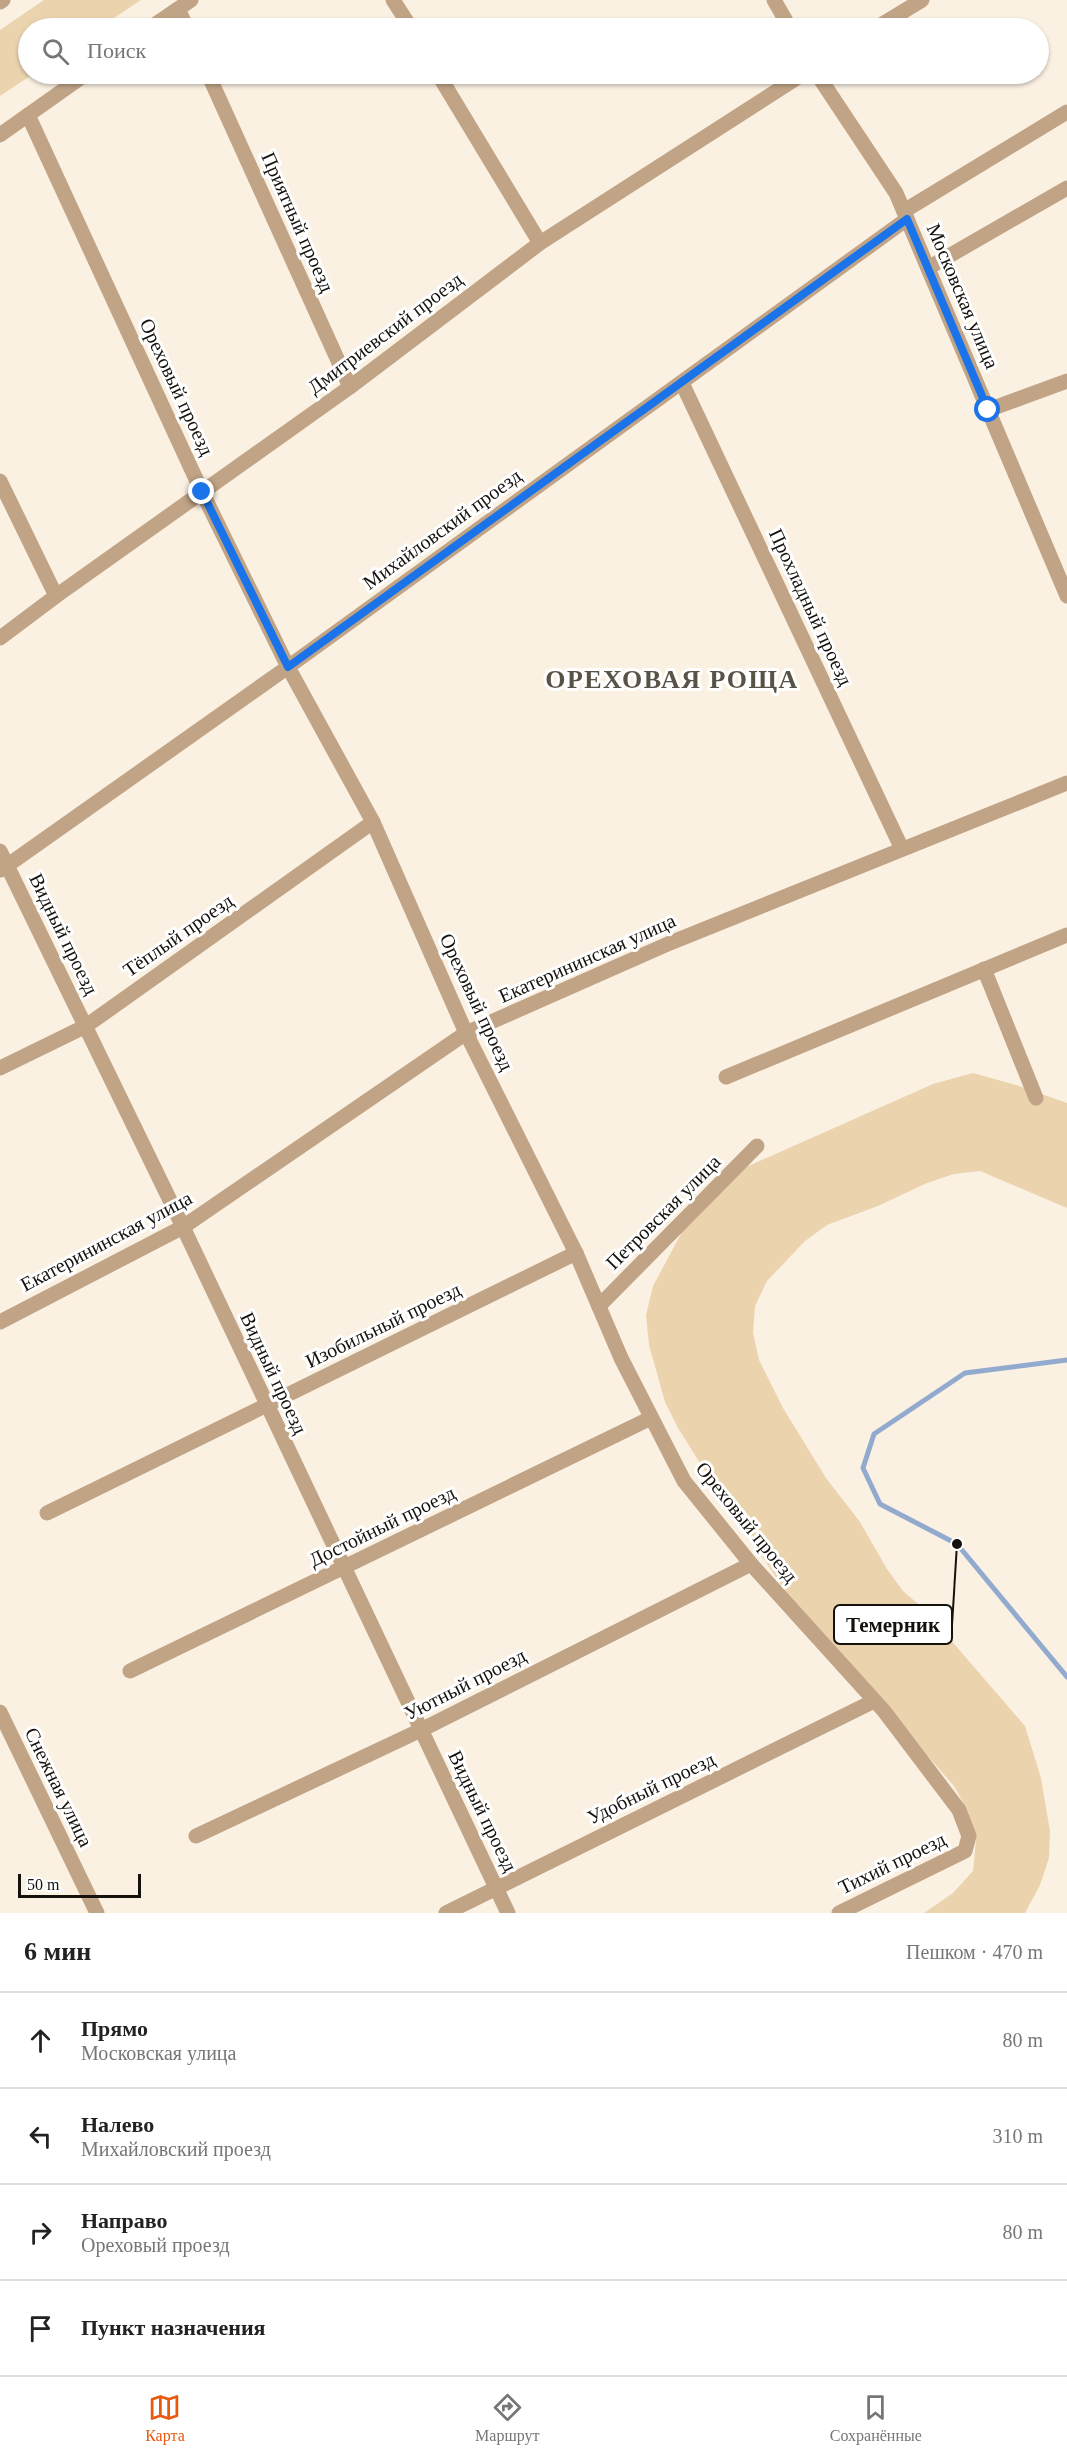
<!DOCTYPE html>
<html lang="ru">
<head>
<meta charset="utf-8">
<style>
  body { margin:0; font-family:"Times New Roman",serif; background:#f6f6f6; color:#222 }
  .scale { position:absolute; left:18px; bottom:15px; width:123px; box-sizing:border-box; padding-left:6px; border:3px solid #15120d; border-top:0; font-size:16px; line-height:21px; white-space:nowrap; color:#15120d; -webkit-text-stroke:4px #fff; paint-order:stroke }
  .stop { position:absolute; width:18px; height:18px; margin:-14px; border:4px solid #1a73e8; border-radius:50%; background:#fff }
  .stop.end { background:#1a73e8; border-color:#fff; box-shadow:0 2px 6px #0008 }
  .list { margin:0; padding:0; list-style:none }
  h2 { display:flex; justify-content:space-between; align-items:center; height:78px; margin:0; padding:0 24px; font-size:26px }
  h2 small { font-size:20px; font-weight:400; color:#767676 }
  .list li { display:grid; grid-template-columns:39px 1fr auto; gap:18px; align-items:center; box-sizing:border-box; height:96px; padding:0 24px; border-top:2px solid #e0e0e0 }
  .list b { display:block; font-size:22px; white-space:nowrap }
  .list p { margin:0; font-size:20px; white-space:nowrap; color:#767676 }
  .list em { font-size:20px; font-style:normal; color:#767676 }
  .icon { flex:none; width:33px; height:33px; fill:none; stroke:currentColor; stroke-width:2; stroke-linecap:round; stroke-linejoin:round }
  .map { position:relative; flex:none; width:1067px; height:1913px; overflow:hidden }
  .search { position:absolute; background:#fff; box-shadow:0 2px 4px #0004; left:18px; right:18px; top:18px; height:66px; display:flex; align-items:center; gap:15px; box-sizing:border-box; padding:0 21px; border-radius:33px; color:#767676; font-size:22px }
  .sheet { height:462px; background:#fff }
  nav { display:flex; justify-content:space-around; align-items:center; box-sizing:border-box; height:84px; border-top:2px solid #e0e0e0; background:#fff; font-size:16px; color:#767676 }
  nav a { display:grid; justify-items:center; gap:3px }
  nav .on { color:#ea580c }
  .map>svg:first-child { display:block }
  .green { fill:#ebd3ae }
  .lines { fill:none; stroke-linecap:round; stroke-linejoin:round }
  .stream { stroke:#93aacf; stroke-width:5 }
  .minor { stroke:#c1a486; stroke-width:15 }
  .route { stroke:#1a73e8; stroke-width:8 }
  .labels { text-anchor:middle; stroke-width:6; stroke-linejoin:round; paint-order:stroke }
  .street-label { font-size:20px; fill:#15120d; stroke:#fff }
  .district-label { font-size:26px; font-weight:bold; letter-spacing:1.5px; fill:#595246; stroke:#fff }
  .leader { fill:none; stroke:#15120d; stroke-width:2 }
  .callout-dot { fill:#15120d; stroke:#fff; stroke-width:2 }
  .callout { fill:#fff; stroke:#15120d; stroke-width:2 }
  .callout-label { font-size:21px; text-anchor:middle; font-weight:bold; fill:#15120d }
</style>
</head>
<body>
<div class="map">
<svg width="1067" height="1913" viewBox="0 0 1067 1913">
  <rect width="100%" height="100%" fill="#fbf1e3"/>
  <!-- green -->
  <g class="green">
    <polygon points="44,0 141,0 99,28 28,28 28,74 33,74 0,96 0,30"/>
    <polygon points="973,1073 1016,1085 1067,1103 1067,1208 980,1171 954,1174 927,1183 878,1206 827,1225 805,1241 767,1281 755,1306 753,1333 759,1360 783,1408 826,1478 860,1522 887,1569 903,1591 924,1609 1025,1726 1041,1778 1050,1831 1049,1858 1040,1885 1025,1913 924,1913 953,1893 973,1871 976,1840 968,1812 954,1786 794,1604 710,1479 678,1428 665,1402 649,1345 646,1315 653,1286 682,1232 744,1168 933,1084"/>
  </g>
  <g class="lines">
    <!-- stream -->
    <polyline class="stream" points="1067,1360 965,1373 874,1434 863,1468 880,1504 957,1544 1067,1677"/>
    <!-- minor -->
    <g class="minor">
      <polyline points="393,0 411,28"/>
      <polyline points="774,0 790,28"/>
      <polyline points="0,2 3,0"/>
      <polyline points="178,9 187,28"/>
      <polyline points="150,28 191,0"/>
      <polyline points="876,28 922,0"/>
      <polyline points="208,74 350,387"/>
      <polyline points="438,74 540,243"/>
      <polyline points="817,74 896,193 1067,596"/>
      <polyline points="28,115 202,492 288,667 373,822 466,1033 576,1253 621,1358 684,1481 751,1564 884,1711 959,1810 969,1836 965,1851 839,1913"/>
      <polyline points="0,135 86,74"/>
      <polyline points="904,211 1067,112"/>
      <polyline points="928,268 1067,188"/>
      <polyline points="682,383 902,849"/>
      <polyline points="988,410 1067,381"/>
      <polyline points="0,481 56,596"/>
      <polyline points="0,638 56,596 350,387 540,243 803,74"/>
      <polyline points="0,851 183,1227 508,1913"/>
      <polyline points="1,870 288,667 907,219"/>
      <polyline points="984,969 1036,1098"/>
      <polyline points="0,1068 86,1026 373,822"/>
      <polyline points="726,1077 1067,935"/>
      <polyline points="599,1306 757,1146"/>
      <polyline points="0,1322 183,1227 466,1033 670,943 1067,783"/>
      <polyline points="47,1513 576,1253"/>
      <polyline points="130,1671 651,1418"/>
      <polyline points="0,1712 97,1913"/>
      <polyline points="196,1836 421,1730 751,1564"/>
      <polyline points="446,1913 874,1701"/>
    </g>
  </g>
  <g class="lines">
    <!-- route -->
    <polyline class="route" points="202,492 288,667 907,219 988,410"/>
  </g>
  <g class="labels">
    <!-- street labels -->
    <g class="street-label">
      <text transform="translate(298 222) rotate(66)" y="7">Приятный проезд</text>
      <text transform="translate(963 296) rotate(67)" y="7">Московская улица</text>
      <text transform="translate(385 333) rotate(-37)" y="7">Дмитриевский проезд</text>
      <text transform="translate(177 387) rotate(65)" y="7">Ореховый проезд</text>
      <text transform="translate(442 529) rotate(-36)" y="7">Михайловский проезд</text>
      <text transform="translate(811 607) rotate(65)" y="7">Прохладный проезд</text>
      <text transform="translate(64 934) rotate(64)" y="7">Видный проезд</text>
      <text transform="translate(178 935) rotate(-35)" y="7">Тёплый проезд</text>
      <text transform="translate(587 958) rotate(-24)" y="7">Екатерининская улица</text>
      <text transform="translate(477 1002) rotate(65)" y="7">Ореховый проезд</text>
      <text transform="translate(663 1212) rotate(-45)" y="7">Петровская улица</text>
      <text transform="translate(106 1241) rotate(-28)" y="7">Екатерининская улица</text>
      <text transform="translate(383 1325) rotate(-26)" y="7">Изобильный проезд</text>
      <text transform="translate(274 1373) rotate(65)" y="7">Видный проезд</text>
      <text transform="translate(747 1522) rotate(51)" y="7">Ореховый проезд</text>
      <text transform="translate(382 1526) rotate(-26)" y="7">Достойный проезд</text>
      <text transform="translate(465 1684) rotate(-27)" y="7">Уютный проезд</text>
      <text transform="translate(59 1787) rotate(64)" y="7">Снежная улица</text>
      <text transform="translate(651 1788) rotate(-26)" y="7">Удобный проезд</text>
      <text transform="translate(483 1811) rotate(64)" y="7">Видный проезд</text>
      <text transform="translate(892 1863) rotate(-26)" y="7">Тихий проезд</text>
    </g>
    <!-- district labels -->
    <g class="district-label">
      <text x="672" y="688">ОРЕХОВАЯ РОЩА</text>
    </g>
  </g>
  <!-- callouts -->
  <path class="leader" d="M957 1544L952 1625"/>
  <circle class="callout-dot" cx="957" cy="1544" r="6"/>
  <rect class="callout" x="834" y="1605" width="118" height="39" rx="6"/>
  <g class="callout-label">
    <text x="893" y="1632">Темерник</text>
  </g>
</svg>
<div class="scale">50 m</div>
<div class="stop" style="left:988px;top:410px"></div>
<div class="stop end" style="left:202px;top:492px"></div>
<div class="search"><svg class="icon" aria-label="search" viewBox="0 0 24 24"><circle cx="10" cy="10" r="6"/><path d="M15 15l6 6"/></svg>Поиск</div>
</div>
<section class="sheet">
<h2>6 мин<small>Пешком · 470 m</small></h2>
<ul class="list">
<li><svg class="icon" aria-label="ahead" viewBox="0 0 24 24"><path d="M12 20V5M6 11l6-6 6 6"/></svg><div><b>Прямо</b><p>Московская улица</p></div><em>80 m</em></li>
<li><svg class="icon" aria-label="left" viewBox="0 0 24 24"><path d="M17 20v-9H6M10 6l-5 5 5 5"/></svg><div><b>Налево</b><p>Михайловский проезд</p></div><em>310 m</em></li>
<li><svg class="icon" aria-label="right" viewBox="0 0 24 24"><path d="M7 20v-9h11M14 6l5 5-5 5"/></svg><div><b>Направо</b><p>Ореховый проезд</p></div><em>80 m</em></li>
<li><svg class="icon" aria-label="arrive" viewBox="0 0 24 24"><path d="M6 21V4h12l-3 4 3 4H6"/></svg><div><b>Пункт назначения</b></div></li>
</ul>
</section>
<nav>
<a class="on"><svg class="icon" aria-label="map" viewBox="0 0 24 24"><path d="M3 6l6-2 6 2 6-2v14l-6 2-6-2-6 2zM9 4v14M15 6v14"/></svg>Карта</a>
<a><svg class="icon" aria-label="directions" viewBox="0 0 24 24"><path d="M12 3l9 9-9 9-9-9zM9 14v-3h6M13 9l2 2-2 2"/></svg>Маршрут</a>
<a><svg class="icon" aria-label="saved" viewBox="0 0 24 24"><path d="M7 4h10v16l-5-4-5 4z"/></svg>Сохранённые</a>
</nav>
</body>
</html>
